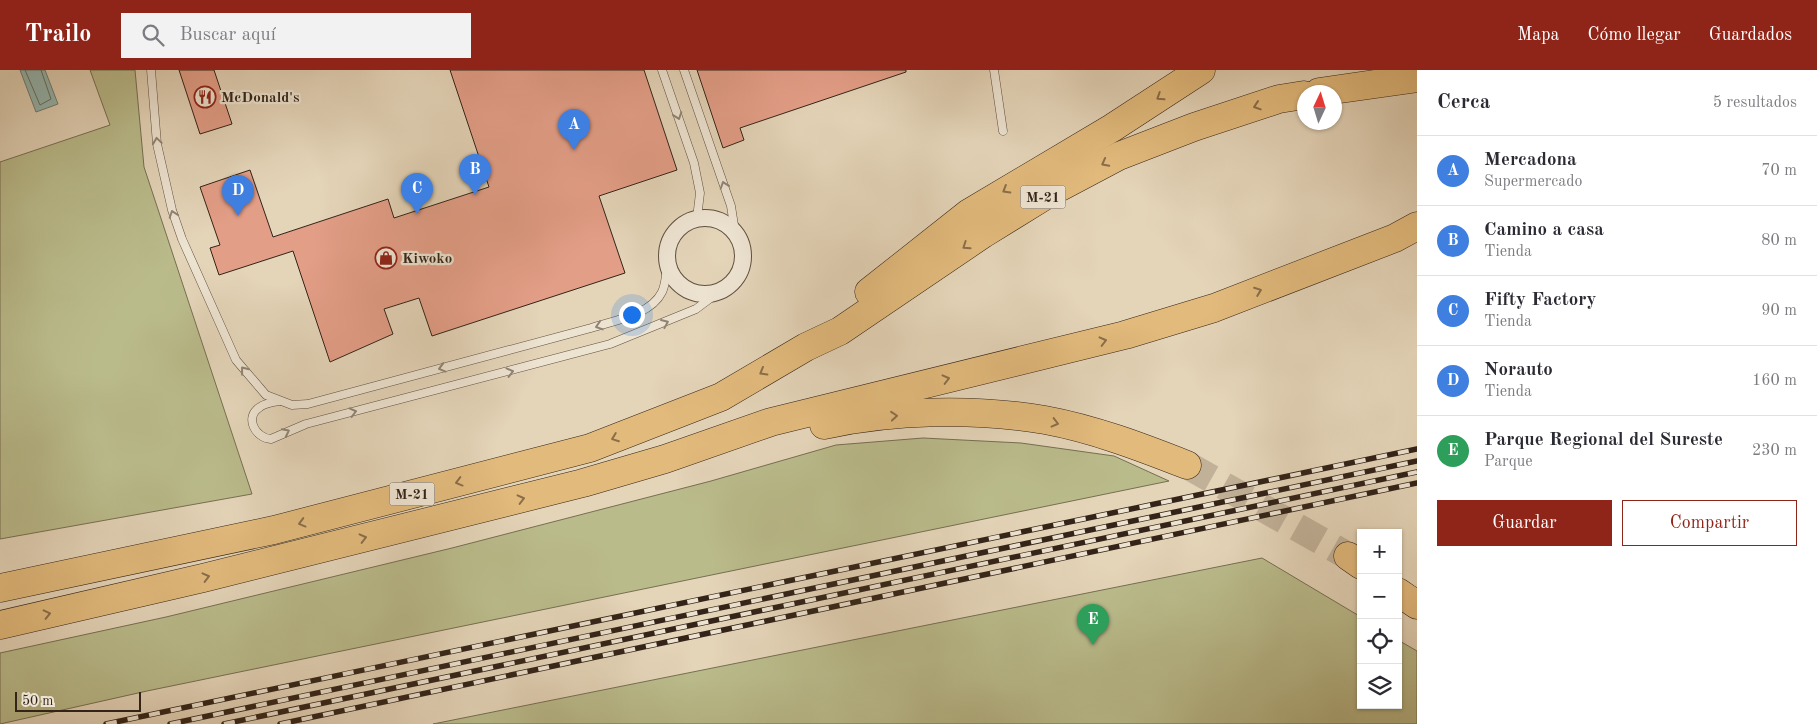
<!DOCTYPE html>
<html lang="es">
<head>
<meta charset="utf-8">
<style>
  body { margin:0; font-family:"Old Standard TT",serif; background:#f2f2f3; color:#2b2b33 }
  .controls { position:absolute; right:15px; bottom:15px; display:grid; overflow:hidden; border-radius:0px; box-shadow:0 1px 4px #0004 }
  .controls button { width:45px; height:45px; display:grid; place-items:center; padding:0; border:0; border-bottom:1px solid #e1e1e2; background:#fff; color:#2b2b33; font:25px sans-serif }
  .compass { position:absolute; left:1297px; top:15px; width:45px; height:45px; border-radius:50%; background:#fff; box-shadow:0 1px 4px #0004; rotate:4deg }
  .scale { position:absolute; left:15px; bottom:12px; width:126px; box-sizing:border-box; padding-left:5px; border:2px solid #332318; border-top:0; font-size:14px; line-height:18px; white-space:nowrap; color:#332318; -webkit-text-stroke:4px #ede3d1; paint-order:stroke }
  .you { position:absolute; left:631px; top:244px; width:18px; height:18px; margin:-12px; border:4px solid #fff; border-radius:50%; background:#1a73e8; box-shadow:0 0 0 8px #1a73e833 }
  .badge { display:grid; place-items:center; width:32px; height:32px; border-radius:50%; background:#8f2418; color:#fff; font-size:16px; font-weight:700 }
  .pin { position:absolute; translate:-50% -41px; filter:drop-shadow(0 1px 2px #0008) }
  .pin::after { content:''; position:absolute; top:26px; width:18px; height:15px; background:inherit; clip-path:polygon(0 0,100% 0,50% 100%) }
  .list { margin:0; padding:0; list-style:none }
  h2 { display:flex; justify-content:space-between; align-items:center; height:65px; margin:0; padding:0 20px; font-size:21px }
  h2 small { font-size:16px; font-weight:400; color:#7c7c81 }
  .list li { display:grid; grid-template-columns:32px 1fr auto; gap:15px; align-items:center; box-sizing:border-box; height:70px; padding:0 20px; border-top:1px solid #e1e1e2 }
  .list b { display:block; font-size:19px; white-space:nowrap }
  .list p { margin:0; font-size:16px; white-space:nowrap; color:#7c7c81 }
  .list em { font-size:16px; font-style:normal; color:#7c7c81 }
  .actions { display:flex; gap:10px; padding:15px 20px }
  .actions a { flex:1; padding:11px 0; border:1px solid #8f2418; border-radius:0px; text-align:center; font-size:18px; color:#8f2418 }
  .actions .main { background:#8f2418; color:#fff }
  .icon { flex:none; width:28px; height:28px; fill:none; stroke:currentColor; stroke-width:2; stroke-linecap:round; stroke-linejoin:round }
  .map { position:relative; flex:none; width:1417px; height:654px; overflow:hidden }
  header { display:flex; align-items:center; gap:30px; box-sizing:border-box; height:70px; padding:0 25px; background:#8f2418; color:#fff }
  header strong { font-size:24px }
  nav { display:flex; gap:28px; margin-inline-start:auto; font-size:18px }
  .search { width:350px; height:45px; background:#f2f2f3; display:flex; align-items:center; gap:12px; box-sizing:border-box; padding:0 18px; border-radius:0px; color:#7c7c81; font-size:19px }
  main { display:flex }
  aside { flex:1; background:#fff }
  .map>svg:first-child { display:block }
  .green { fill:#babb8b; stroke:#766f52 }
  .water { fill:#95b8b2; stroke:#6e7c74 }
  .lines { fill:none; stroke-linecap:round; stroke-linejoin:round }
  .shore { stroke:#646e65; stroke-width:1 }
  .building { fill:#e39e87; stroke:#332318 }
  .highway-tunnel { stroke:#c1b198; stroke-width:28; stroke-dasharray:28 14; stroke-linecap:butt }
  .lane-casing { stroke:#5f4f40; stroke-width:9 }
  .street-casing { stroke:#5f4f40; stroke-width:18 }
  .highway-casing { stroke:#332318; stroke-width:29 }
  .lane { stroke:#ede3d1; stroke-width:8 }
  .street { stroke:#ede3d1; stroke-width:16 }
  .highway { stroke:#e2ba7c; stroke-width:28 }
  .rail-casing { stroke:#332318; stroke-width:5.5 }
  .rail { stroke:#ede3d1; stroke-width:4; stroke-dasharray:11; stroke-linecap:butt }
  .oneway { stroke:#8a6e4a }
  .oneway2 { stroke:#908374 }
  .labels { text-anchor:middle; stroke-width:4.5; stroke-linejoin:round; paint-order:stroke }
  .shield { fill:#ede3d1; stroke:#6b5d50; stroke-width:1 }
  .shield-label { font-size:14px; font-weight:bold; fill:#332318 }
  .poi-label { font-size:15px; font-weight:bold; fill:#332318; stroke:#ede3d1; text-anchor:start }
</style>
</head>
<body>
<header>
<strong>Trailo</strong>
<div class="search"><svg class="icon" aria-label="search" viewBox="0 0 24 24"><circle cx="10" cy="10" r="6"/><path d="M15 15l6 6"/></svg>Buscar aquí</div>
<nav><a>Mapa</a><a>Cómo llegar</a><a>Guardados</a></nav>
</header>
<main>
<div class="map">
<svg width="1417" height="654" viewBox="0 0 1417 654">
  <rect width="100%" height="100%" fill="#e4d4b8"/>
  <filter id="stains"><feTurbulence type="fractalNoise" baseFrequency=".004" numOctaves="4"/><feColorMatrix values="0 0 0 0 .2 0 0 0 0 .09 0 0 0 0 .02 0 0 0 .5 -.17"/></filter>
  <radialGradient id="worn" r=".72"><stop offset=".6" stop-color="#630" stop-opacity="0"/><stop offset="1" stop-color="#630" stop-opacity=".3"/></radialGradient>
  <!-- green -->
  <g class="green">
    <polygon points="90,0 135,0 144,97 252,424 0,469 0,92 110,55"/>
    <polygon points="923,368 1021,373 1114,386 1169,411 147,621 0,654 0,583 166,547 452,478 711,411 836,375"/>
    <polygon points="1262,488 1361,547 1361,635 1398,635 1398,570 1417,581 1417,654 433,654"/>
  </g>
  <!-- water -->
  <polygon class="water" points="20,0 45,0 58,34 36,42"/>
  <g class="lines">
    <!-- shore -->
    <polyline class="shore" points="25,0 40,35 51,29 41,0"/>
  </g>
  <!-- building -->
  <g class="building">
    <polygon points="179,0 214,0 232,54 200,64"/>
    <polygon points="450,0 644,0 677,100 599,126 625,203 432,266 419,228 384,239 393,264 330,292 293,181 219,205 210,178 220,175 200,117 250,100 273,167 388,129 394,148 489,117"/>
    <polygon points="697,0 906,0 906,2 740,58 744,70 723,78"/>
  </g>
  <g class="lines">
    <!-- highway-tunnel -->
    <polyline class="highway-tunnel" points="1187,395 1348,486"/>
    <!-- lane casing -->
    <g class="lane-casing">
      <g id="lane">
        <path d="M 151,0 L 157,74 L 172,140 L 182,169 L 236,290 L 266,325 L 292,335 L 308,334 L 591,258 C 613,251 651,245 662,222 C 666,214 666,204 667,195"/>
        <polyline points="662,0 694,93 700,123 697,148"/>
        <polyline points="684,0 731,136 735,162"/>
        <polyline points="994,0 1003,61"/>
        <path d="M 280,331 C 273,332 265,333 260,337 C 244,347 255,368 271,369 L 306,354 L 610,274 L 696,239 L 720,221"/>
      </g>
    </g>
    <!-- street casing -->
    <g class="street-casing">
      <circle id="street" cx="705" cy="186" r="38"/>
    </g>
    <!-- highway casing -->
    <g class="highway-casing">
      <g id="highway">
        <polyline points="1319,22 1417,8"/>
        <polyline points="869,222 969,143 1112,58 1201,0"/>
        <path d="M 824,355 C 894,340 974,338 1045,350 C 1094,359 1141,377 1187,395"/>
        <polyline points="1348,486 1361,495"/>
        <polyline points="0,518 274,460 590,378 721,327 806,277 840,261 983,164 1051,122 1119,86 1194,57 1279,29 1304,25"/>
        <polyline points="1398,522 1417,535"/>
        <polyline points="0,555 203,508 583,413 665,389 771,352 1125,265 1214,238 1395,168 1417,156"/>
      </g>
    </g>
    <!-- lane -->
    <use href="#lane" class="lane"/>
    <!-- street -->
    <use href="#street" class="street"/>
    <!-- highway -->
    <use href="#highway" class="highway"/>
    <!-- rail casing -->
    <g class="rail-casing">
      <g id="rail">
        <polyline points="106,654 1417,379"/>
        <polyline points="170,654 1417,391"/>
        <polyline points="224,654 1417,402"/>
        <polyline points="280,654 1417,413"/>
      </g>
    </g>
    <!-- rail -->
    <use href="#rail" class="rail"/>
  </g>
  <!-- one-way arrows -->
  <defs><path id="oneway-chevron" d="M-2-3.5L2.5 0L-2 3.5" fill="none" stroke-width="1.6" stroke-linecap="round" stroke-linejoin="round" transform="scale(1.25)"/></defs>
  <g class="oneway">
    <use href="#oneway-chevron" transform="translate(1160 27) rotate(147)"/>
    <use href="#oneway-chevron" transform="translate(1257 36) rotate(162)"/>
    <use href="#oneway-chevron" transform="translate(1105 93) rotate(152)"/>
    <use href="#oneway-chevron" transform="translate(1006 120) rotate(149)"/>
    <use href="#oneway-chevron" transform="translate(966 176) rotate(146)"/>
    <use href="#oneway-chevron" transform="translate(1258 221) rotate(-21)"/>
    <use href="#oneway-chevron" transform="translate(1103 271) rotate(-14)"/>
    <use href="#oneway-chevron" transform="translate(763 302) rotate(150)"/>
    <use href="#oneway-chevron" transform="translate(946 309) rotate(-14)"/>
    <use href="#oneway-chevron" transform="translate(894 346) rotate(-5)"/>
    <use href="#oneway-chevron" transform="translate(1055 353) rotate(14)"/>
    <use href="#oneway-chevron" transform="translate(615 368) rotate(159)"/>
    <use href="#oneway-chevron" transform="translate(459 412) rotate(165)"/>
    <use href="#oneway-chevron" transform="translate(521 429) rotate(-14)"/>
    <use href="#oneway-chevron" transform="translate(302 453) rotate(165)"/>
    <use href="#oneway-chevron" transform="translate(363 468) rotate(-14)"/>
    <use href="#oneway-chevron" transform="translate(206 507) rotate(-14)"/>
    <use href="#oneway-chevron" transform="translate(47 544) rotate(-13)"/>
  </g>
  <g class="oneway2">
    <use href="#oneway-chevron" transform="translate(678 46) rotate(71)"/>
    <use href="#oneway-chevron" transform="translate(157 71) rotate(-98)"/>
    <use href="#oneway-chevron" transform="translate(724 115) rotate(-109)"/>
    <use href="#oneway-chevron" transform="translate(173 144) rotate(-109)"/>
    <use href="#oneway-chevron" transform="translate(665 253) rotate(-23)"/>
    <use href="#oneway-chevron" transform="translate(599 256) rotate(162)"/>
    <use href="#oneway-chevron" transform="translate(442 298) rotate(165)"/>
    <use href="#oneway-chevron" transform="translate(244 300) rotate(-128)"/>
    <use href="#oneway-chevron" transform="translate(510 302) rotate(-14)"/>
    <use href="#oneway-chevron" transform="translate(353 342) rotate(-14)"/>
    <use href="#oneway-chevron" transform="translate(286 362) rotate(-27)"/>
  </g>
  <!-- icons -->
  <defs>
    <g id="restaurant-ring" transform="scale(1.125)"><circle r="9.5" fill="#ede3d1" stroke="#8f2418" stroke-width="1.5"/><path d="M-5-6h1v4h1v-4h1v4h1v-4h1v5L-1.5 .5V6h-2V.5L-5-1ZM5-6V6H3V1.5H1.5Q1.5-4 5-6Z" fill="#8f2418"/></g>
    <g id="shop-ring" transform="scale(1.125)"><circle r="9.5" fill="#ede3d1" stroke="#8f2418" stroke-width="1.5"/><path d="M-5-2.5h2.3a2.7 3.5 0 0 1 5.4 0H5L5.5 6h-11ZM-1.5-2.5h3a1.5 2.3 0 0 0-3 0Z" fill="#8f2418"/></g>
  </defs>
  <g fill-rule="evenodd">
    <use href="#restaurant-ring" x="205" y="27"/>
    <use href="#shop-ring" x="386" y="188"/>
  </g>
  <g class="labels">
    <!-- shield labels -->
    <g class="shield">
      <rect x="1020.5" y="115.5" width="45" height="23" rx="4"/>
      <rect x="389.5" y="412.5" width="45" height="23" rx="4"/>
    </g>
    <g class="shield-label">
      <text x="1043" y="132">M-21</text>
      <text x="412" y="429">M-21</text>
    </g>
    <!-- poi labels -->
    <g class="poi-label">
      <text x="221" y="32">McDonald's</text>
      <text x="402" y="193">Kiwoko</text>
    </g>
  </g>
  <rect width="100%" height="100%" filter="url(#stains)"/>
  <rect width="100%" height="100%" fill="url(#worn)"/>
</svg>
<div class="controls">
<button>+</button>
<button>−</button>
<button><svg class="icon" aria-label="locate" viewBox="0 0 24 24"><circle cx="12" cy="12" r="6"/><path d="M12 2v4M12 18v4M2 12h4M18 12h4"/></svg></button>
<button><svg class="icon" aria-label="layers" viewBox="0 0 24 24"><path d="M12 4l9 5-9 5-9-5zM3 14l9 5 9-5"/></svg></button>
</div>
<svg class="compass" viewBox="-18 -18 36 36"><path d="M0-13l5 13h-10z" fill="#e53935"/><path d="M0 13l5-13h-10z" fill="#7c7c81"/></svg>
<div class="scale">50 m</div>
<div class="you"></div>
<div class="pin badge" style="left:574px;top:80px;background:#3f7fe0">A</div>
<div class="pin badge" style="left:475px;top:125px;background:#3f7fe0">B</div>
<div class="pin badge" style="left:417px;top:144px;background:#3f7fe0">C</div>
<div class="pin badge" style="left:238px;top:146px;background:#3f7fe0">D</div>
<div class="pin badge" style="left:1093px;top:575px;background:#2e9e5b">E</div>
</div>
<aside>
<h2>Cerca<small>5 resultados</small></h2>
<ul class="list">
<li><span class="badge" style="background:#3f7fe0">A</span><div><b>Mercadona</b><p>Supermercado</p></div><em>70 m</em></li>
<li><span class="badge" style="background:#3f7fe0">B</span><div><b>Camino a casa</b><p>Tienda</p></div><em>80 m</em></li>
<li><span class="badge" style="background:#3f7fe0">C</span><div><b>Fifty Factory</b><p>Tienda</p></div><em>90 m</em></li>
<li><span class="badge" style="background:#3f7fe0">D</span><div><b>Norauto</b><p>Tienda</p></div><em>160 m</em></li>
<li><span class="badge" style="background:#2e9e5b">E</span><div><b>Parque Regional del Sureste</b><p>Parque</p></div><em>230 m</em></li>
</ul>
<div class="actions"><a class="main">Guardar</a><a>Compartir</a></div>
</aside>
</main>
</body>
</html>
